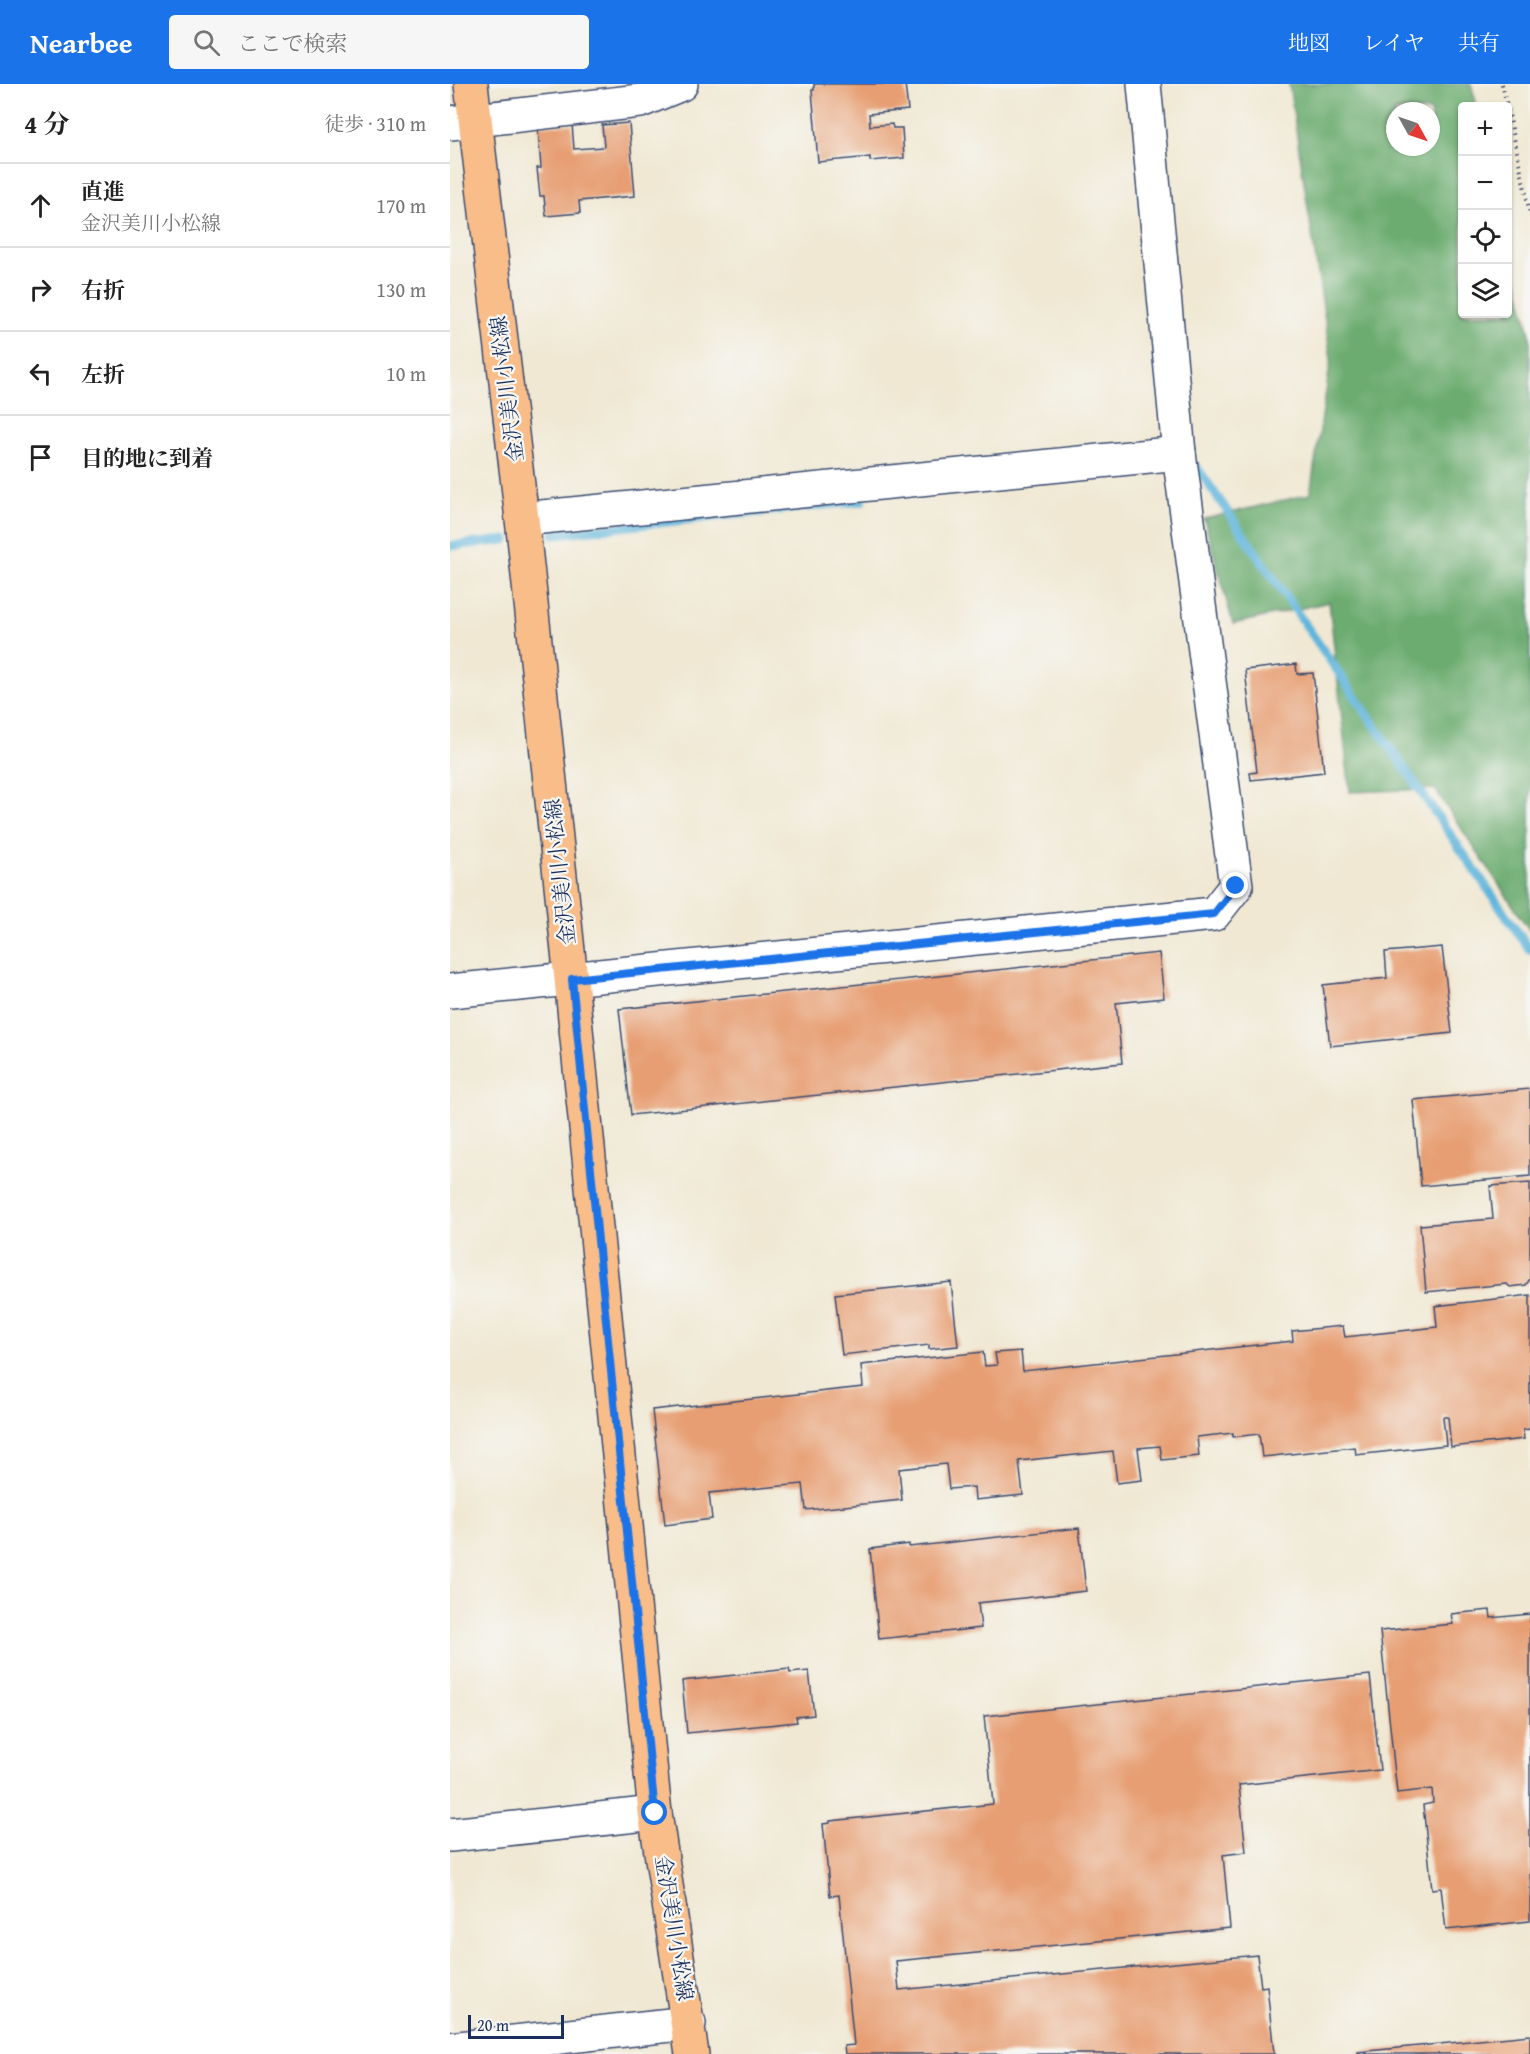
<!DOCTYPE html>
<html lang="ja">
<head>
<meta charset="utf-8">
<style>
  body { margin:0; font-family:"Gentium Book Plus","Noto Serif JP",serif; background:#f6f6f6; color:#222 }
  .controls { position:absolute; right:18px; top:18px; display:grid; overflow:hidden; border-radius:6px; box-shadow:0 2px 4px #0004 }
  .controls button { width:54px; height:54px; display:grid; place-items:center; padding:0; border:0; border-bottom:2px solid #e0e0e0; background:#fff; color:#222; font:30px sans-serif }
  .compass { position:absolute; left:936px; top:18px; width:54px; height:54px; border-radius:50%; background:#fff; box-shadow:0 2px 4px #0004; rotate:130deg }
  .scale { position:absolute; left:18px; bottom:15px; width:96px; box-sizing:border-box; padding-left:6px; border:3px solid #1b2f5e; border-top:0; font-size:16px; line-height:21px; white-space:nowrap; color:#1b2f5e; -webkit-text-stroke:4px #f6f6f2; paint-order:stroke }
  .stop { position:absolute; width:18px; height:18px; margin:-14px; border:4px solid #1a73e8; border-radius:50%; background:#fff }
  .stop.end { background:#1a73e8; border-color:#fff; box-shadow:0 2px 6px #0008 }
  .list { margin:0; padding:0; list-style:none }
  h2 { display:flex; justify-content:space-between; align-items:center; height:78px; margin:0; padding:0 24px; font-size:26px }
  h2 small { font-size:20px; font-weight:400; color:#767676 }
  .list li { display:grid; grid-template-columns:39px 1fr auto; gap:18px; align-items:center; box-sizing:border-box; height:84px; padding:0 24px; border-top:2px solid #e0e0e0 }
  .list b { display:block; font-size:22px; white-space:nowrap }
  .list p { margin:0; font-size:20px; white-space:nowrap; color:#767676 }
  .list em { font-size:20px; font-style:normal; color:#767676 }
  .icon { flex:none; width:33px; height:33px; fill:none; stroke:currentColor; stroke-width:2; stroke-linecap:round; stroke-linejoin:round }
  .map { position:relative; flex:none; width:1080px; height:1970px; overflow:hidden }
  header { display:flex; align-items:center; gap:36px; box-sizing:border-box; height:84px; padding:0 30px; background:#1a73e8; color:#fff }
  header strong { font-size:28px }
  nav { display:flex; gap:33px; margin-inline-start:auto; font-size:21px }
  .search { width:420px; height:54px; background:#f6f6f6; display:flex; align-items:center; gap:15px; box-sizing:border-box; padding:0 21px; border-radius:6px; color:#767676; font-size:22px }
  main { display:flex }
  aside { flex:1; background:#fff }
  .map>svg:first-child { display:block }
  .forest { fill:#6cac6f; stroke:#446e66; stroke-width:1.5; fill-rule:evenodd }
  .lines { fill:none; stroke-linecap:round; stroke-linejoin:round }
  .stream { stroke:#5eb5db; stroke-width:9 }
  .building { fill:#e79e72 }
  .minor-casing { stroke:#3b4b70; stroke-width:36 }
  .major-casing { stroke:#3b4b70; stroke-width:36 }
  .path { stroke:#3b4b70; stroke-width:4; stroke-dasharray:1.5 4.5; stroke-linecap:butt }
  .minor { stroke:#fff; stroke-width:33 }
  .major { stroke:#f8bd89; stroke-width:33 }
  .route { stroke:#1a73e8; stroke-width:8 }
  .labels { text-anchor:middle; stroke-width:4.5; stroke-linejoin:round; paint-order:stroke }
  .street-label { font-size:21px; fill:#1b2f5e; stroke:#f6f6f2 }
</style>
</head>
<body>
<header>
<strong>Nearbee</strong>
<div class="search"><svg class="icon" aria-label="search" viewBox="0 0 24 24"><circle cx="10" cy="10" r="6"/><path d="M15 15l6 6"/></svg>ここで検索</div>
<nav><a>地図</a><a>レイヤ</a><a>共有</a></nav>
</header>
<main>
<aside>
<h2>4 分<small>徒歩 · 310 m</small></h2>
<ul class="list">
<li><svg class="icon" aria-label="ahead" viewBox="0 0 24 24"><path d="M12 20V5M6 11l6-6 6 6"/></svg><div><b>直進</b><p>金沢美川小松線</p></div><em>170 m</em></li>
<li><svg class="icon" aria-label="right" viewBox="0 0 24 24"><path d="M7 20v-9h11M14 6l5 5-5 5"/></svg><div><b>右折</b></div><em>130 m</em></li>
<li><svg class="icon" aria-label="left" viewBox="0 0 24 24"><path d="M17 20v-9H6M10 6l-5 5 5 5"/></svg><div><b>左折</b></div><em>10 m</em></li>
<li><svg class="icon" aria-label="arrive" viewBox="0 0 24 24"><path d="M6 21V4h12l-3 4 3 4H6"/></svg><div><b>目的地に到着</b></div></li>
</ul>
</aside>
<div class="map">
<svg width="1080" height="1970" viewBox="0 0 1080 1970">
  <rect width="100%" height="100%" fill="#f6f6f2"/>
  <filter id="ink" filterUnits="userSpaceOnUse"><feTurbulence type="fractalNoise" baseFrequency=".0167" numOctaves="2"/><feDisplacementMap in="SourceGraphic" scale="12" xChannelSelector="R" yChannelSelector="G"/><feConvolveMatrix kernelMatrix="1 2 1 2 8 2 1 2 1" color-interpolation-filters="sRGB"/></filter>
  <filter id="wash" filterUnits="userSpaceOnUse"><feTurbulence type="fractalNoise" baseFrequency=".008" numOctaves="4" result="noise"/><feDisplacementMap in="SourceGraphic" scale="24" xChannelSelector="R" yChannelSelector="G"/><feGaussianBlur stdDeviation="1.35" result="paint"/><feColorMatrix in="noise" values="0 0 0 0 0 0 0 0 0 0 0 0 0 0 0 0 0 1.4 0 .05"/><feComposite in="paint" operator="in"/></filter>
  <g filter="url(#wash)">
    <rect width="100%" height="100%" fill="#f0e8d3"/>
    <!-- forest -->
    <path class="forest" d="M 839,0 L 1021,0 L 1027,22 L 1012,22 L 1012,230 L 1058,230 L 1058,156 L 1080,251 L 1080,847 L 985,705 L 900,708 L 879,518 L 783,540 L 754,435 L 860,410 L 881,275 ZM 945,27 L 981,27 L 981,63 L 945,63 Z"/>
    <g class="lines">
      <!-- stream -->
      <g class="stream">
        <polyline points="746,382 1080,866"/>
        <polyline points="104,450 412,417"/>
        <polyline points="0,462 56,456"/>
      </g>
    </g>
    <g id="blocks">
      <!-- building -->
      <g class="building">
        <polygon points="364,0 455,0 458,26 419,30 420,42 442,40 443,44 452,44 454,74 420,77 420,73 368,78 362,6 364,6"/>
        <polygon points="179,39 185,112 129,117 130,129 96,132 94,112 90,112 87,84 91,84 88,42 122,40 124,65 154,63 152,41"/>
        <polygon points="846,580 847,590 863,589 874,688 801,696 800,689 807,688 795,586"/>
        <polygon points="992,863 1002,949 880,962 873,901 937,894 935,868"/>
        <polygon points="709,869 714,914 666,919 672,979 181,1031 169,925"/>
        <polygon points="1080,1005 1080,1092 971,1102 963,1016"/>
        <polygon points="1080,1099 1080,1195 1076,1201 1060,1203 1057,1200 976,1208 970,1141 1043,1135 1040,1102"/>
        <polygon points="501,1198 508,1262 479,1265 479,1261 392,1271 385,1210"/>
        <polygon points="1080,1211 1080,1345 1073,1346 1074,1355 1001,1363 998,1333 993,1333 996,1361 906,1371 905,1363 812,1373 809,1350 783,1353 783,1349 747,1353 749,1372 712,1376 710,1362 688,1364 692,1396 667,1399 663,1367 569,1377 573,1411 525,1416 524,1403 499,1405 496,1380 449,1385 452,1416 356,1426 353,1400 259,1409 262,1435 215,1441 202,1326 413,1303 411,1281 533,1268 535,1282 547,1281 545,1269 571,1267 573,1287 843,1257 842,1247 893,1242 895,1253 987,1243 985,1222"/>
        <polygon points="629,1444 636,1507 528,1519 531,1544 429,1555 420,1465 459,1460 459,1463"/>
        <polygon points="1040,1526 1041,1534 1080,1530 1080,1837 996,1846 991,1804 982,1805 973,1721 983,1719 982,1705 947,1709 930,1547 1003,1540 1001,1530"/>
        <polygon points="339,1585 340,1589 359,1587 364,1631 346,1633 347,1638 237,1649 232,1597"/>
        <polygon points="920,1591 930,1686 789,1701 796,1768 773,1771 780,1844 446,1877 449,1906 807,1871 811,1903 817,1902 824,1970 395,1970 394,1962 404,1961 389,1811 380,1812 373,1740 380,1739 380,1737 543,1720 534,1632"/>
        <polygon points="1080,1951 1080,1970 908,1970 908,1968"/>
      </g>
    </g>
  </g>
  <g filter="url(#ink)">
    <use href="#blocks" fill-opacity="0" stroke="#3b4b70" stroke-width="1.5"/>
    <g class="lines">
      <!-- minor casing -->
      <g class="minor-casing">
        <g id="minor">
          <polyline points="0,39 190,17 231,0"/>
          <polyline points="72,435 729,369"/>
          <polyline points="0,907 764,830 786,802 729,369 694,0"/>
          <polyline points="0,1751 205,1729"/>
          <polyline points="0,1965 239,1939"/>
        </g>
      </g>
      <!-- major casing -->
      <g class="major-casing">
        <polyline id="major" points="21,0 72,435 121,895 205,1729 242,1970"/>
      </g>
      <!-- path -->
      <g class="path">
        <polyline points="1052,0 1057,22"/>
        <polyline points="1058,26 1080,129"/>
      </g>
      <!-- minor -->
      <use href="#minor" class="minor"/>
      <!-- major -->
      <use href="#major" class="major"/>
    </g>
  </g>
  <g class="lines" filter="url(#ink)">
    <!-- route -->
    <polyline class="route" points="205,1729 122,895 764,830 786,802"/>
  </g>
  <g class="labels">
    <!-- street labels -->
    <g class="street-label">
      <text transform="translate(57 305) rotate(-97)" y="7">金沢美川小松線</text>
      <text transform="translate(110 788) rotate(-96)" y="7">金沢美川小松線</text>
      <text transform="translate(224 1844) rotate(81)" y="7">金沢美川小松線</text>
    </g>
  </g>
</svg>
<div class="controls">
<button>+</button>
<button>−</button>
<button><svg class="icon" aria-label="locate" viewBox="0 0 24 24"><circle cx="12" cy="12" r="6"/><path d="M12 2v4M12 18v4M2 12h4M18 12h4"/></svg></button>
<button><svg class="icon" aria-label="layers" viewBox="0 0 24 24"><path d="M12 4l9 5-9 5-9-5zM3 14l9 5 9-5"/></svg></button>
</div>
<svg class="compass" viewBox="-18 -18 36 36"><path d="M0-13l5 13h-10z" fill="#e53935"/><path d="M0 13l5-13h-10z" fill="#767676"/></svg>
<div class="scale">20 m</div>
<div class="stop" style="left:205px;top:1729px"></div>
<div class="stop end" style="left:786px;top:802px"></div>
</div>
</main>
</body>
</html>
